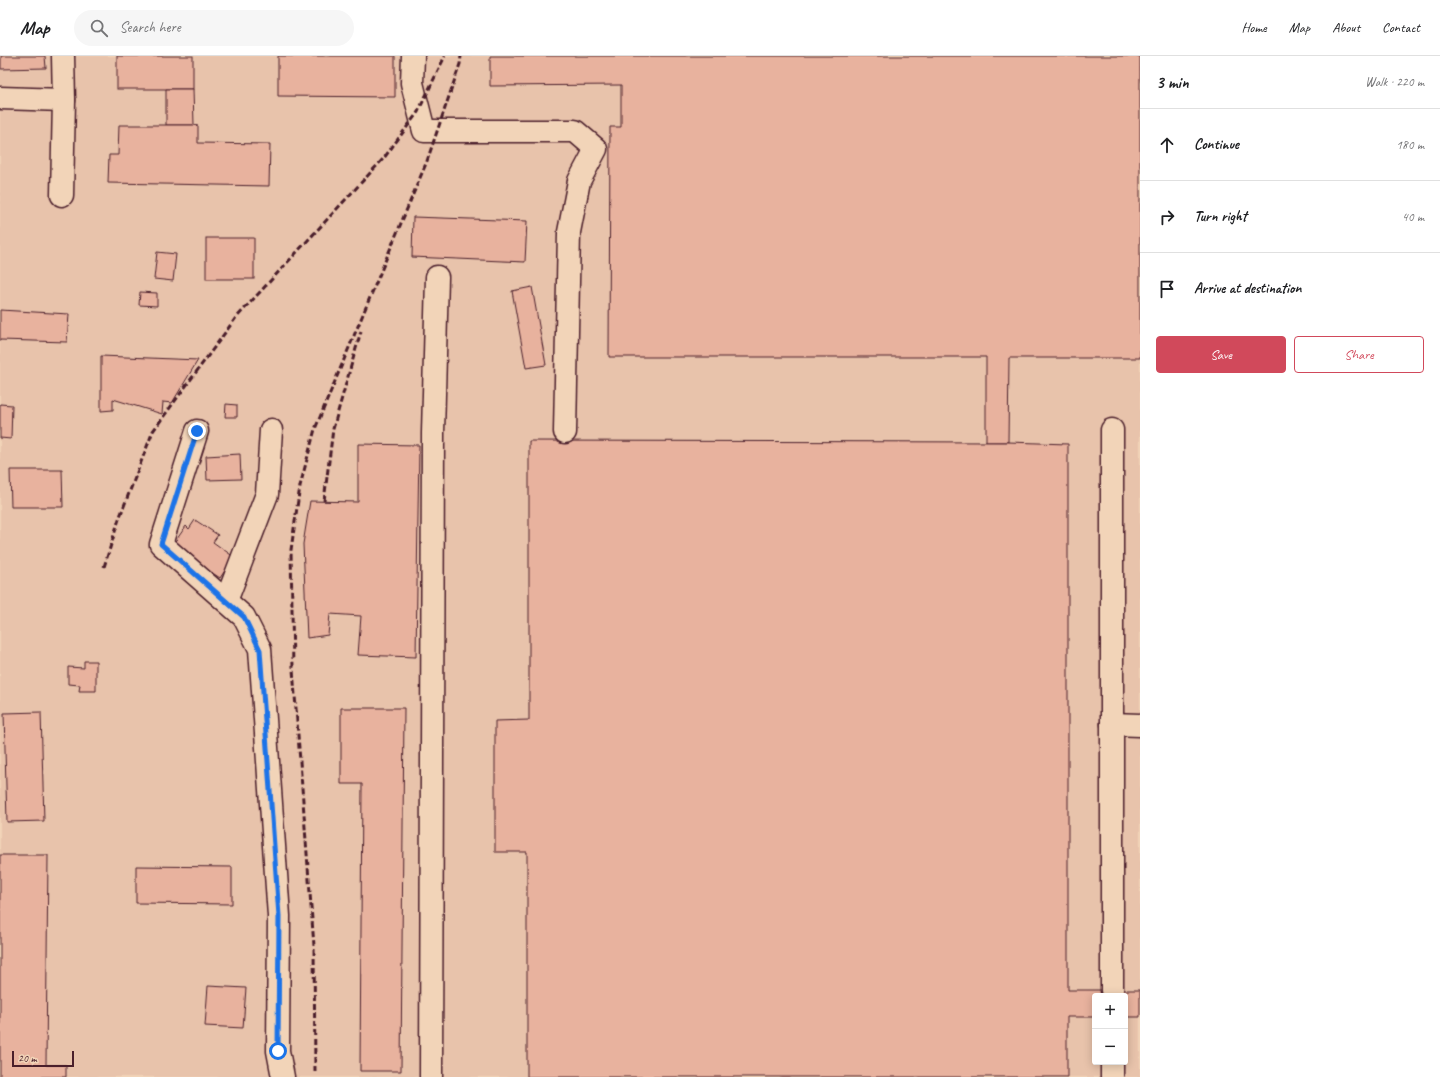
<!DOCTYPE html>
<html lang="en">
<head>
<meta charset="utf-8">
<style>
  body { margin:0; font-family:Caveat,sans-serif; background:#f6f6f6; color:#202124 }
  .controls { position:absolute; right:12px; bottom:12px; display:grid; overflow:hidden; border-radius:4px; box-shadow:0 2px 10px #0003 }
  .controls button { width:36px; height:36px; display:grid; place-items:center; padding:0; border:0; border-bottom:1px solid #e0e0e0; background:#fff; color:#202124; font:20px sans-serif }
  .scale { position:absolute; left:12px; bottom:10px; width:62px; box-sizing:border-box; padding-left:4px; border:2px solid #4a1f2b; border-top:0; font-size:11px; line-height:14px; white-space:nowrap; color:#4a1f2b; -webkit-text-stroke:3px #f2d4b8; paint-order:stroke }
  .stop { position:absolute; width:12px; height:12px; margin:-9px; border:3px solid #1a73e8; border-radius:50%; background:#fff }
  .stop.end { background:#1a73e8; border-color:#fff; box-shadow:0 1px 4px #0008 }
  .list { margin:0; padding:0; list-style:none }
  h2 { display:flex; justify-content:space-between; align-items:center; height:52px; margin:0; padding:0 16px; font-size:17px }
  h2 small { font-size:13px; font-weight:400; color:#757577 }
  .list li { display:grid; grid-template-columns:26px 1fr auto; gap:12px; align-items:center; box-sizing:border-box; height:72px; padding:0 16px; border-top:1px solid #e0e0e0 }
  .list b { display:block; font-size:15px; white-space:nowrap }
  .list em { font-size:13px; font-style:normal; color:#757577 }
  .actions { display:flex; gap:8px; padding:12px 16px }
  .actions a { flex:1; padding:9px 0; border:1px solid #d1495b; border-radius:4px; text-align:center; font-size:14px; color:#d1495b }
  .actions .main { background:#d1495b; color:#fff }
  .icon { flex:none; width:22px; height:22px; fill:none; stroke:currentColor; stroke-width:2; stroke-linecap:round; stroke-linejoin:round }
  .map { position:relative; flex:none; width:1140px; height:1021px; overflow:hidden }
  header { display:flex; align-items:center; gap:24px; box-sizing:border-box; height:56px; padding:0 20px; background:#fff; border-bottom:1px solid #e0e0e0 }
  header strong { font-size:19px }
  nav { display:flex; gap:22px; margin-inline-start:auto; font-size:14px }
  .search { width:280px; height:36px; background:#f6f6f6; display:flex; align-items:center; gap:10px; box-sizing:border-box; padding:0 14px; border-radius:22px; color:#757577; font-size:15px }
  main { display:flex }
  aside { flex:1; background:#fff }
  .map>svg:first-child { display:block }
  .built { fill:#e8c3ab; fill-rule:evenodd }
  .building { fill:#e8b29e; stroke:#4a1f2b }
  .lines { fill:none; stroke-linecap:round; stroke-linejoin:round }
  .minor-casing { stroke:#4a1f2b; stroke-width:25 }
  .minor { stroke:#f2d4b8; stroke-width:22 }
  .rail { stroke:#4a1f2b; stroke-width:3; stroke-dasharray:6 3; stroke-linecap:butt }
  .route { stroke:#1a73e8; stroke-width:5 }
</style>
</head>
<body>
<header>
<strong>Map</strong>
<div class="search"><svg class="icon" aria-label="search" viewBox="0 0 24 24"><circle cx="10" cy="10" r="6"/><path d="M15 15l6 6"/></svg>Search here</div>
<nav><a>Home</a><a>Map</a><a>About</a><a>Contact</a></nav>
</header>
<main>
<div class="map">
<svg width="1140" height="1021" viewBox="0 0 1140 1021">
  <rect width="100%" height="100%" fill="#f2d4b8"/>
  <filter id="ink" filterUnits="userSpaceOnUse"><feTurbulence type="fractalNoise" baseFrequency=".025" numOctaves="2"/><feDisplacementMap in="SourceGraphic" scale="8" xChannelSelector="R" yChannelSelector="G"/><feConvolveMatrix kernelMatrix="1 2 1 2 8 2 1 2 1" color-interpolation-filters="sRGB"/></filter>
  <g filter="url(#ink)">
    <!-- built -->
    <path class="built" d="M 0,0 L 1140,0 L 1140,1021 L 0,1021 ZM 1095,940 L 1125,940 L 1125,1006 L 1095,1006 Z"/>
    <!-- building -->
    <g class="building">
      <polygon points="1,0 45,0 46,12 1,13"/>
      <rect x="117" y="0" width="76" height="33"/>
      <polygon points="278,0 395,0 395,41 278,40"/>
      <polygon points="490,0 1140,0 1140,302 1009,302 1008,386 986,386 986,301 609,301 610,71 621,71 621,29 490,30"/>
      <polygon points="166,33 193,33 194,69 166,69"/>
      <polygon points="119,69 194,69 198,70 198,87 270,88 269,130 108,127 109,99 118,99"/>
      <polygon points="413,161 527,165 525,206 412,201"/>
      <rect x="206" y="182" width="48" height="41"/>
      <polygon points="157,196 176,198 173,225 154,223"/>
      <polygon points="532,231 546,309 526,312 512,235"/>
      <polygon points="140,236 157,237 157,250 139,249"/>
      <polygon points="0,254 69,258 67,286 0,284"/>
      <polygon points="101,300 198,304 172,347 163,346 162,358 113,343 113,354 101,355"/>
      <polygon points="0,348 12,349 11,383 0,382"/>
      <polygon points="226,348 237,349 237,361 225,361"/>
      <polygon points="529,385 1008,386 1068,388 1068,934 1140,934 1140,961 1125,961 1125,940 1095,940 1095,961 1067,961 1067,1021 527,1021 527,796 495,796 495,665 529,664"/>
      <polygon points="358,388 419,389 416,601 358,599 361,560 330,558 328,579 307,582 303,488 310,445 358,446"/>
      <polygon points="240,398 241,423 207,424 206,400"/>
      <polygon points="10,414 62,414 63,451 11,451"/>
      <polygon points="195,464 218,479 213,486 234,501 220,522 172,490 186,470 189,473"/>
      <polygon points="84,605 96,605 96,635 79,635 80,629 68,628 68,611 84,612"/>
      <polygon points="341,652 404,652 401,1015 360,1015 362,728 341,728"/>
      <polygon points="41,656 44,765 7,766 4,657"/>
      <polygon points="0,799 48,799 46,1009 66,1009 66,1021 0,1021"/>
      <polygon points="136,810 232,811 232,848 136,847"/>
      <polygon points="208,930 246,932 243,972 205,970"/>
    </g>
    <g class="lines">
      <!-- minor casing -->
      <g class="minor-casing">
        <g id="minor">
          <polyline points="413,0 412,27 424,75 575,75 596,93 579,125 569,176 565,376"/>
          <polyline points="0,42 64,44 63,0"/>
          <polyline points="62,139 64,44"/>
          <polyline points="1112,374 1112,934"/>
          <polyline points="197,375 161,488 244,561 260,593 279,860 278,995 283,1021"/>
          <polyline points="226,545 267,438 271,374"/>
          <polyline points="1112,668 1140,669"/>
          <polyline points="1112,1006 1112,1021"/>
          <polyline points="431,1021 433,377 437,221"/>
        </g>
      </g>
      <!-- minor -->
      <use href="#minor" class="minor"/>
      <!-- rail -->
      <g class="rail">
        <polyline points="324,445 333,373 361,275"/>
        <polyline points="104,511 119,463 153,375 235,263 384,102 418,56 445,0"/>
        <polyline points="315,1016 314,890 293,613 291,494 300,430 315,373 427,105 460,8 461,0"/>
      </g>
    </g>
  </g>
  <g class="lines" filter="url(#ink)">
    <!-- route -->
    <polyline class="route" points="197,375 161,488 244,561 260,594 279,860 278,995"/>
  </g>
</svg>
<div class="controls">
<button>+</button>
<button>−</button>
</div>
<div class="scale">20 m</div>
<div class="stop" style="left:278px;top:995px"></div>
<div class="stop end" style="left:197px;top:375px"></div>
</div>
<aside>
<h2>3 min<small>Walk · 220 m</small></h2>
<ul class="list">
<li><svg class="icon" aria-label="ahead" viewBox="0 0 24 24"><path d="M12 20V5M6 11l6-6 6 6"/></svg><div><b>Continue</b></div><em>180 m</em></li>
<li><svg class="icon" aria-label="right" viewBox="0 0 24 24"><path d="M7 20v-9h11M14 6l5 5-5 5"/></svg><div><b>Turn right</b></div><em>40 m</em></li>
<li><svg class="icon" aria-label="arrive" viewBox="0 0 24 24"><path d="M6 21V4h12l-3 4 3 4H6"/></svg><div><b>Arrive at destination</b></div></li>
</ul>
<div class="actions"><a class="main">Save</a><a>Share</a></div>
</aside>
</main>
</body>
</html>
